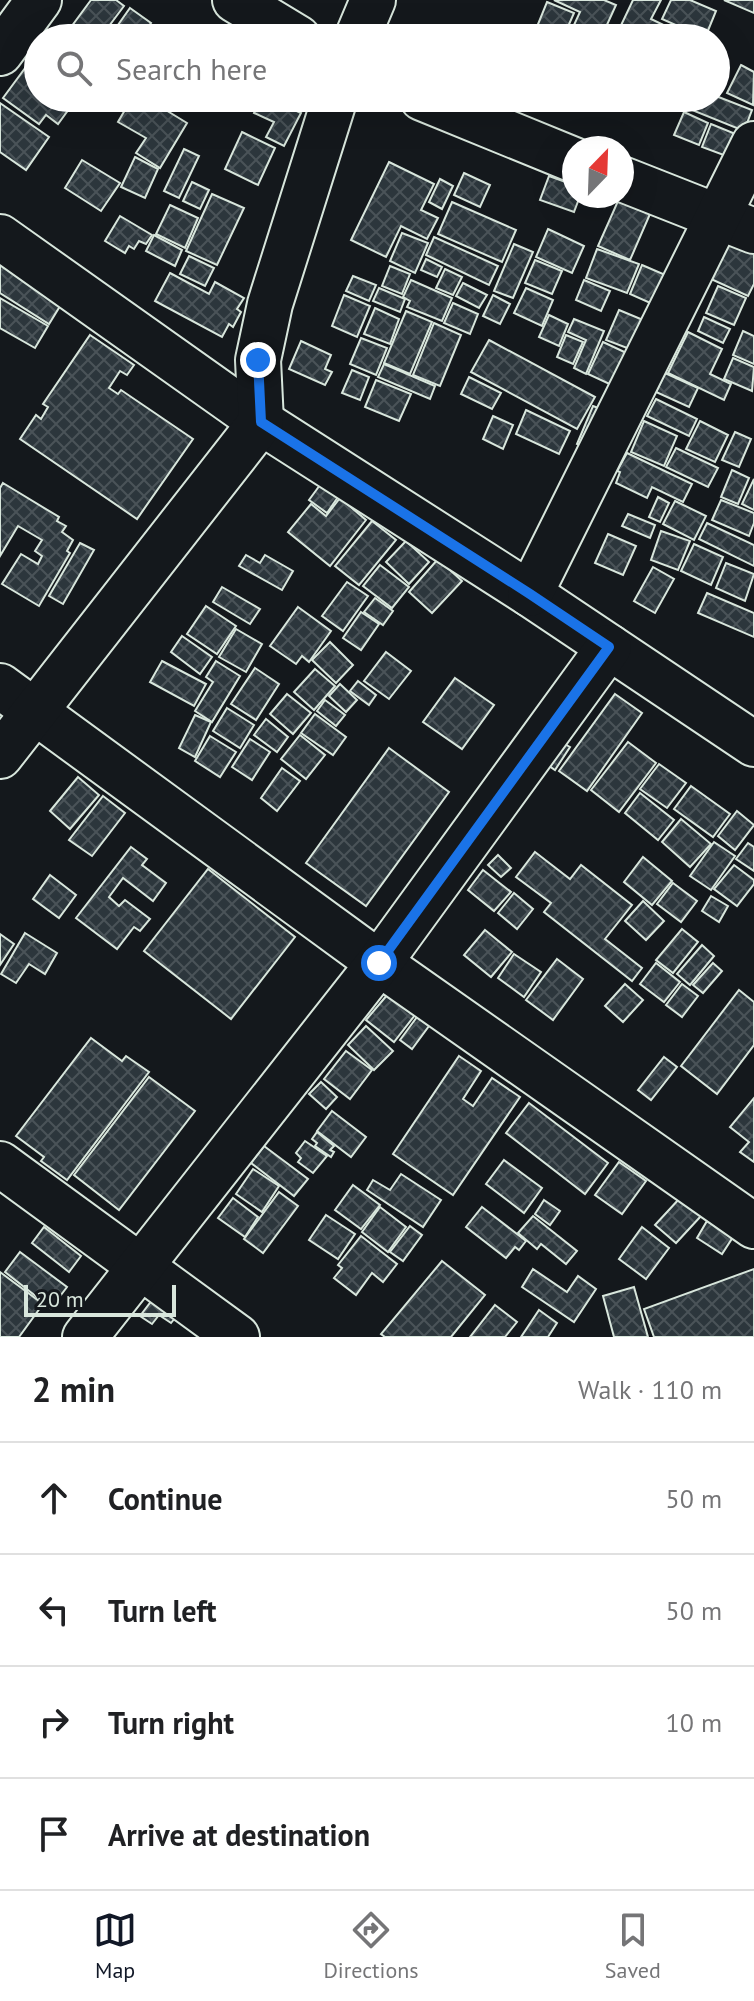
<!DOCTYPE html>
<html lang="en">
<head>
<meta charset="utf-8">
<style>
  body { margin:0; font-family:"PT Sans",sans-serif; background:#f6f6f6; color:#202124 }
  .compass { position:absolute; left:562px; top:136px; width:72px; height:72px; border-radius:50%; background:#fff; box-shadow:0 8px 32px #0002; rotate:23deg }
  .scale { position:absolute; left:24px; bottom:20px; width:152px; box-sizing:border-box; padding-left:8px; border:4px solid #d8e6dc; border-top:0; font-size:22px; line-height:28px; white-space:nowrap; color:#d8e6dc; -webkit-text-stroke:6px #14181c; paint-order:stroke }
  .stop { position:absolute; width:24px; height:24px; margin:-18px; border:6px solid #1a73e8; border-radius:50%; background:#fff }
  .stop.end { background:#1a73e8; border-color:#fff; box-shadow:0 2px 8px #0008 }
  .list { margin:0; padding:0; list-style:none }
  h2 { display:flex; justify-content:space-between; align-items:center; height:104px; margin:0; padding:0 32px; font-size:34px }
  h2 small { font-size:26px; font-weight:400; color:#757577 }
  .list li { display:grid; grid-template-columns:52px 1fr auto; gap:24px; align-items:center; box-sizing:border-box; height:112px; padding:0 32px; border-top:2px solid #e0e0e0 }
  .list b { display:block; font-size:30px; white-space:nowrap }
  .list em { font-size:26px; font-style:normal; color:#757577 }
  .icon { flex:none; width:44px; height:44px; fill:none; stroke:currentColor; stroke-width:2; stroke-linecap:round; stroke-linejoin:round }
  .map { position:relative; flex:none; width:754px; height:1337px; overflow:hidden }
  .search { position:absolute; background:#fff; box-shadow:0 8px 32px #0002; left:24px; right:24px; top:24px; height:88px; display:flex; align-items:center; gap:20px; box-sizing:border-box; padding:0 28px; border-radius:44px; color:#757577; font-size:30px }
  .sheet { height:552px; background:#fff }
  nav { display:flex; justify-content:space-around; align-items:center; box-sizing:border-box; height:112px; border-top:2px solid #e0e0e0; background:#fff; font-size:22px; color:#757577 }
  nav a { display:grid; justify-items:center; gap:4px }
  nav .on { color:#111827 }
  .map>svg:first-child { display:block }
  .building { fill:url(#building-cross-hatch); stroke:#d8e6dc; stroke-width:2 }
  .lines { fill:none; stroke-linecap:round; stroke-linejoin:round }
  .street-casing { stroke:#d8e6dc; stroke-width:48 }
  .street { stroke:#14181c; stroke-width:44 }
  .route { stroke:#1a73e8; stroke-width:10 }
</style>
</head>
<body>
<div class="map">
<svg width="754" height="1337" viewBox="0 0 754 1337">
  <defs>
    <pattern id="building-cross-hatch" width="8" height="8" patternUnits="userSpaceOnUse" patternTransform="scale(2)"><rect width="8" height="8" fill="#2c363c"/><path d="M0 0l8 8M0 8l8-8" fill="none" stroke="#4a5358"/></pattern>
  </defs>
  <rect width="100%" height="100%" fill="#14181c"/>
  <!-- building -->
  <g class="building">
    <polygon points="91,0 116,0 124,6 100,38 63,38"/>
    <polygon points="554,0 604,0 616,5 601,38 568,38 580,12"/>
    <polygon points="633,0 661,0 651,19 674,30 670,38 615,38"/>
    <polygon points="671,0 690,0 716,11 705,38 662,19"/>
    <polygon points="724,0 754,0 754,13"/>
    <polygon points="547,2 574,13 563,38 543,38 534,34"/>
    <polygon points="130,8 151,23 140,38 121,38 113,32"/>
    <polygon points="37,52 38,98 77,98 58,124 46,115 39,124 3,98"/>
    <polygon points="741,65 754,72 753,105 727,93"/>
    <polygon points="716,96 752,110 744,131 682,106 685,98"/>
    <polygon points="132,98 146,98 187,123 160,168 136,153 146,138 118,122"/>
    <polygon points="261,98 269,98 301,113 284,146 266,137 274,122 254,113"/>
    <polygon points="0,103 49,137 26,170 0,152"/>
    <polygon points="684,112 708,123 699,145 674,135"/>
    <polygon points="711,124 738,135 729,157 702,147"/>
    <polygon points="242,132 275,148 258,185 225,169"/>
    <polygon points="184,149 199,156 179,198 164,191"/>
    <polygon points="135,157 158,169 145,198 121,187"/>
    <polygon points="82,160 120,183 101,211 65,188"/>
    <polygon points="389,162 434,184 421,210 438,218 427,239 401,226 386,257 351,240"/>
    <polygon points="464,173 490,185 480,207 454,195"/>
    <polygon points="549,176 574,185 574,196 580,196 574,212 540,200"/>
    <polygon points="440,179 453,186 442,209 429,202"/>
    <polygon points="192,182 209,190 200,209 183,201"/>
    <polygon points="212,194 244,208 217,265 186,251"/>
    <polygon points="618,201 650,214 630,260 598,246"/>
    <polygon points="452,202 516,230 502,262 438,234"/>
    <polygon points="170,205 198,218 185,248 156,234"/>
    <polygon points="120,216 152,235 146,244 139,241 134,249 129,246 125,253 105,241"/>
    <polygon points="548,229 584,246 572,273 536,257"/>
    <polygon points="402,233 428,243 415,273 390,261"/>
    <polygon points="154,235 182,250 175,266 146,251"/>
    <polygon points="434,237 498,266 489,285 426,255"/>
    <polygon points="730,240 754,251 754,284 748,296 711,279"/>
    <polygon points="514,244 533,252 513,298 494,291"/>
    <polygon points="597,249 639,264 627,293 586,278"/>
    <polygon points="189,256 214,268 205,286 180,274"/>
    <polygon points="0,257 65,298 49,324 0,293"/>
    <polygon points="426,259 442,267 437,277 421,270"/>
    <polygon points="535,260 562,271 552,294 525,283"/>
    <polygon points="642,265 670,277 657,306 630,294"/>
    <polygon points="390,266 410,274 402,294 382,286"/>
    <polygon points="445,269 462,277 453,295 436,288"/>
    <polygon points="170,273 209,294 215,282 244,298 237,309 241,312 233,327 229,324 222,337 155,301"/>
    <polygon points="353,276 376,285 369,301 346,291"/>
    <polygon points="411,280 452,298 442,321 407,307 410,301 403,297"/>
    <polygon points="584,280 610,291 601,311 576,300"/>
    <polygon points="463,283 487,295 479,308 456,296"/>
    <polygon points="718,286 746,298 734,325 706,313"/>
    <polygon points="379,288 405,299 400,312 373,301"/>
    <polygon points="526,288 553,300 542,326 514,313"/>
    <polygon points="344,295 370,306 357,337 332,326"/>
    <polygon points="493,295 510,304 500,324 483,316"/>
    <polygon points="0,298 48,326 35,348 0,328"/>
    <polygon points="453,303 478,314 470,334 444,323"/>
    <polygon points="375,308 399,319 390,344 364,334"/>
    <polygon points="619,310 648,322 635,351 606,340"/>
    <polygon points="406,311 432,322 410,374 384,363"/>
    <polygon points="549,315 568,324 559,346 539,337"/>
    <polygon points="704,317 730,329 723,343 698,331"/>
    <polygon points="574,319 604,331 586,374 574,368 586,340 568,332"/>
    <polygon points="434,323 461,335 440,386 413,375"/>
    <polygon points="743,331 754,336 754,364 733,355"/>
    <polygon points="688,332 722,349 710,374 731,384 724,400 668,373"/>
    <polygon points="90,335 134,365 127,375 120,371 109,388 118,394 121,390 193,439 137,519 20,439 36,415 41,419 48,407 43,404"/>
    <polygon points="566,335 583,342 573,364 557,357"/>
    <polygon points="361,338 387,348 376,375 350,364"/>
    <polygon points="489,340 595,397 577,429 471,372"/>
    <polygon points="301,341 331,355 325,369 332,372 325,385 289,369"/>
    <polygon points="603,342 633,356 618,388 588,374"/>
    <polygon points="733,358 754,367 752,391 724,379"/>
    <polygon points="384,364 435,386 430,399 378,377"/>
    <polygon points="352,370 369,377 360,400 342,393"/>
    <polygon points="665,373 698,388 689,407 656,392"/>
    <polygon points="469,377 501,393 492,409 461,394"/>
    <polygon points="376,380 411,394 399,421 365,407"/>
    <polygon points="656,399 697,419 689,436 647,416"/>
    <polygon points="593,406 609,412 593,450 577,444"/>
    <polygon points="526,410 570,431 559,454 516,434"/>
    <polygon points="493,416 513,425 503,449 483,439"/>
    <polygon points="644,421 677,436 664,466 631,452"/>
    <polygon points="700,421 728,435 715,462 686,449"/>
    <polygon points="735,432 751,439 739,467 722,460"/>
    <polygon points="676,448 718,468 708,487 666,467"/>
    <polygon points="627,453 692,484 683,502 652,487 647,498 616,483 620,472 617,471"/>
    <polygon points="732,470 749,478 738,504 721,497"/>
    <polygon points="754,479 754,510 742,504"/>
    <polygon points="3,483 59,517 57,521 66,526 62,532 73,540 67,551 70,553 39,606 2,584 21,554 38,564 42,556 35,551 42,540 18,526 0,556 0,488"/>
    <polygon points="320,485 338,497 327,513 309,500"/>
    <polygon points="658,497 669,503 660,522 649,517"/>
    <polygon points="340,498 366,520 330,566 288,532 311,504 326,516"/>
    <polygon points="721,500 754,513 754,523 749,536 712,520"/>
    <polygon points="675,501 706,516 694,540 663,524"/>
    <polygon points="628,514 655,525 650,538 622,526"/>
    <polygon points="372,521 396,540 359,585 335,566"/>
    <polygon points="707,523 754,545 754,566 699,539"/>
    <polygon points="661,531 690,541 678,570 651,560"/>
    <polygon points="608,534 636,546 623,575 595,563"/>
    <polygon points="406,541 429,562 409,584 386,562"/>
    <polygon points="80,543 94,550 63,604 49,596"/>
    <polygon points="694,544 723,557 711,585 681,571"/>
    <polygon points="246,555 260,563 265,555 293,571 282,590 239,566"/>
    <polygon points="438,559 462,581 432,613 409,592"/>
    <polygon points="726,563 754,574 745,601 716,588"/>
    <polygon points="380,565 409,587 392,608 363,586"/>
    <polygon points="653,567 674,579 655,613 634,601"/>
    <polygon points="347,582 368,596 343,631 322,616"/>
    <polygon points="222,587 260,609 250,624 213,602"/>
    <polygon points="707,593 754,613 754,637 698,613"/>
    <polygon points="375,598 393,611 383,625 364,612"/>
    <polygon points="206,606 236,626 217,654 187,634"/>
    <polygon points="298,607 331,631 309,662 302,656 296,664 270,646"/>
    <polygon points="361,612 379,624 361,650 343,638"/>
    <polygon points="236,629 262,644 246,672 219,657"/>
    <polygon points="182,636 212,657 200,674 171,652"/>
    <polygon points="330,642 353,665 336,683 312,660"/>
    <polygon points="386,652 411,671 389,699 364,681"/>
    <polygon points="162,661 206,684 194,706 150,682"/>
    <polygon points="216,661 240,676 212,722 195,711 213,682 206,677"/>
    <polygon points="255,668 279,684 256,720 231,704"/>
    <polygon points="315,669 335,686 314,710 294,692"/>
    <polygon points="455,678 494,705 462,749 423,722"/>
    <polygon points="358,681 376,695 369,705 350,691"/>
    <polygon points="340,684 357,700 346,712 329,696"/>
    <polygon points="287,694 311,713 293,734 270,714"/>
    <polygon points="615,694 642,713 587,791 559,771"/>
    <polygon points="325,700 345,715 336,726 317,711"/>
    <polygon points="227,708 254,725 240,748 213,731"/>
    <polygon points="315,714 346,737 333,755 301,733"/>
    <polygon points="195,715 211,722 195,757 179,748"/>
    <polygon points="266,719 288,737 277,752 254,735"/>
    <polygon points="300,735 325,755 306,779 281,759"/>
    <polygon points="210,736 236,752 220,777 195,761"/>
    <polygon points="552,737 570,747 555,770 539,759"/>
    <polygon points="250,739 270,752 252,780 232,767"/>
    <polygon points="628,742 656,763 619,812 591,790"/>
    <polygon points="389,748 449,792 366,906 306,863"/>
    <polygon points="659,764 686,783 667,808 640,789"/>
    <polygon points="282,768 300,781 277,811 261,798"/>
    <polygon points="78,777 99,795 70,829 50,811"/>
    <polygon points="691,786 730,814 713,837 674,809"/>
    <polygon points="640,793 674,820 658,840 625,813"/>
    <polygon points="103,796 125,813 92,856 69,840"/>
    <polygon points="737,811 754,825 735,850 718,836"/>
    <polygon points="681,819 711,844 690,867 662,842"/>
    <polygon points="714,842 735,856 711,890 690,876"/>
    <polygon points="748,843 754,847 754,871 736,859"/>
    <polygon points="131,847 147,859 142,865 166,883 153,901 123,878 109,897 119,906 125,900 150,919 140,931 134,927 117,949 76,918"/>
    <polygon points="535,852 570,879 581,865 632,905 605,939 642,968 632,981 544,912 551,903 516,877"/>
    <polygon points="498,855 511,868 501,877 488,865"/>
    <polygon points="643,857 672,881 652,905 624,882"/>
    <polygon points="734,865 754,880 754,884 737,906 714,889"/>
    <polygon points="208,869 295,937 231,1019 144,951"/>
    <polygon points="483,870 511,892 494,911 468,890"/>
    <polygon points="50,875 76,895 59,918 33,899"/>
    <polygon points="673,883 697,901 681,922 657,904"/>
    <polygon points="514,893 533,909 517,929 498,913"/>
    <polygon points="711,896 728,906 719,922 702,911"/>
    <polygon points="643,901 664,921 646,940 625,921"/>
    <polygon points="682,929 698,942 673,973 656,960"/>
    <polygon points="485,930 512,952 491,977 464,955"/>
    <polygon points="25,933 57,953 45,974 29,964 16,983 1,974"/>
    <polygon points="0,934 14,944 0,965"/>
    <polygon points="702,945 714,956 690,985 677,974"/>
    <polygon points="514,954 541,972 524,997 498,978"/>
    <polygon points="557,959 583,979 553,1020 526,1000"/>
    <polygon points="656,963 680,982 664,1002 640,984"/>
    <polygon points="713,963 722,971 703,993 693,985"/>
    <polygon points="625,984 643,1000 623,1022 605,1006"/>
    <polygon points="682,984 698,996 682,1017 666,1005"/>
    <polygon points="739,990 754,1002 754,1045 717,1094 681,1066"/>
    <polygon points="388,994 415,1015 394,1042 366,1020"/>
    <polygon points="417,1017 429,1026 412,1049 400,1040"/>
    <polygon points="366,1026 393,1051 374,1070 348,1045"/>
    <polygon points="91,1038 122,1061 126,1056 149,1072 67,1180 41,1161 44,1157 16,1136"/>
    <polygon points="346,1051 372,1070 350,1099 324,1079"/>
    <polygon points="459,1056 481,1071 463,1099 473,1106 492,1078 520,1097 453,1195 393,1154"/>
    <polygon points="664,1057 677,1067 651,1100 638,1090"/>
    <polygon points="149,1077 195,1111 119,1210 74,1175"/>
    <polygon points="321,1082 337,1097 326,1109 309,1094"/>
    <polygon points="754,1098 754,1162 740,1152 749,1142 730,1127"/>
    <polygon points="529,1103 608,1163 585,1194 506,1133"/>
    <polygon points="332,1111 366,1137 351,1157 317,1131"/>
    <polygon points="317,1132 334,1146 330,1150 334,1152 331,1157 315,1146 317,1143 312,1139"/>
    <polygon points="305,1141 327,1156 313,1173 298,1162 301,1158 296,1153"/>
    <polygon points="264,1146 308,1179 294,1196 251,1163"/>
    <polygon points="504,1160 542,1188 524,1213 486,1184"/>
    <polygon points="619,1162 646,1181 622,1214 595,1195"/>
    <polygon points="253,1169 279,1186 262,1212 236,1194"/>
    <polygon points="401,1174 441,1200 423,1227 367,1190 373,1180 390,1190"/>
    <polygon points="353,1185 380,1205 361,1229 335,1210"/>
    <polygon points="279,1192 298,1206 263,1253 244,1239"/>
    <polygon points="233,1198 258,1217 245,1237 218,1218"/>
    <polygon points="680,1198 701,1216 676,1243 655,1225"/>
    <polygon points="544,1200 560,1211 550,1225 535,1214"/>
    <polygon points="380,1207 406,1227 388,1252 362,1232"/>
    <polygon points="482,1207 526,1241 519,1250 515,1247 506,1258 466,1227"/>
    <polygon points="326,1215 355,1234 338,1259 309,1240"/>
    <polygon points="533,1216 577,1251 566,1264 541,1244 537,1249 518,1233"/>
    <polygon points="707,1221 733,1237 722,1254 697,1238"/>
    <polygon points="410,1226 422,1235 403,1261 390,1252"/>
    <polygon points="44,1227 81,1256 69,1272 32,1243"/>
    <polygon points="642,1227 669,1248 646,1279 619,1259"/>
    <polygon points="361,1236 397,1264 383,1282 372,1273 356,1295 334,1278 342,1268 338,1265"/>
    <polygon points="20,1252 67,1287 51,1308 5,1272"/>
    <polygon points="442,1261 485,1295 451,1337 385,1337 381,1334"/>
    <polygon points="533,1269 567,1292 578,1276 596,1289 574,1322 522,1287"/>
    <polygon points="754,1269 754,1337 654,1337 644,1309"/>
    <polygon points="0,1272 43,1304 19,1337 0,1337"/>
    <polygon points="634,1287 648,1337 614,1337 603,1296"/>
    <polygon points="156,1295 179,1313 171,1323 159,1315 152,1324 140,1316"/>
    <polygon points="495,1305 517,1322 505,1337 470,1337"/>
    <polygon points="539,1310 557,1323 548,1337 521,1337"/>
  </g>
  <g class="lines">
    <!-- street casing -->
    <g class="street-casing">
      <g id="street">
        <polyline points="235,0 298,38"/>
        <polyline points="357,38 373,0"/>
        <polyline points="0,53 39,0"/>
        <polyline points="422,98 574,160"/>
        <polyline points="622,179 754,231"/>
        <polyline points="0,237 261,422 530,594 754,744"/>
        <polyline points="530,594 754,144"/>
        <polyline points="0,686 379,963 754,1226"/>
        <polyline points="0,756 261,422 258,360 270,304 335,98"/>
        <polyline points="0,1164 237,1337"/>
        <polyline points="85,1337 379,963 609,647"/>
      </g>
    </g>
    <!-- street -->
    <use href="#street" class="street"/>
  </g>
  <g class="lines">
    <!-- route -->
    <polyline class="route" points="258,360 261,422 530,594 609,647 379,963"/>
  </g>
</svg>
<svg class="compass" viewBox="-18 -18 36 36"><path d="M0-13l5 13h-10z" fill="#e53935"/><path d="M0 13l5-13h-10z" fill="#757577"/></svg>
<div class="scale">20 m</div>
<div class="stop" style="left:379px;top:963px"></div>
<div class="stop end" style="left:258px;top:360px"></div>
<div class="search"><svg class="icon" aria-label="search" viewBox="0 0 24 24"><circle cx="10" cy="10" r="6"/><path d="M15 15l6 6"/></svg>Search here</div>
</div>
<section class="sheet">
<h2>2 min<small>Walk · 110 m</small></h2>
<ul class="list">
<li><svg class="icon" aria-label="ahead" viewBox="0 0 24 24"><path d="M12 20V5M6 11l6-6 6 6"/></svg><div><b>Continue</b></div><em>50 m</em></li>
<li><svg class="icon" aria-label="left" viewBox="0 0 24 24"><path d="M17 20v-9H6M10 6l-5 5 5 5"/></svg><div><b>Turn left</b></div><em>50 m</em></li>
<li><svg class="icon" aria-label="right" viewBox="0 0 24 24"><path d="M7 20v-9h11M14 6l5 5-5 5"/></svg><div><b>Turn right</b></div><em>10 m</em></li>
<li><svg class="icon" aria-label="arrive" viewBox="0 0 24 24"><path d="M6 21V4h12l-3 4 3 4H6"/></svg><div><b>Arrive at destination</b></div></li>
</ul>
</section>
<nav>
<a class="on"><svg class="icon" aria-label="map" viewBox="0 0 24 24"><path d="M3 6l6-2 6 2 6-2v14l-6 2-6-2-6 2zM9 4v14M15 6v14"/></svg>Map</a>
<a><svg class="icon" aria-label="directions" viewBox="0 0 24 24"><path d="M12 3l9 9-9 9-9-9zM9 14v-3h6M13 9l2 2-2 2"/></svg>Directions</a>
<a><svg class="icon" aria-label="saved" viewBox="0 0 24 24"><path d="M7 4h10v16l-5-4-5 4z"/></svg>Saved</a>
</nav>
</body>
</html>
